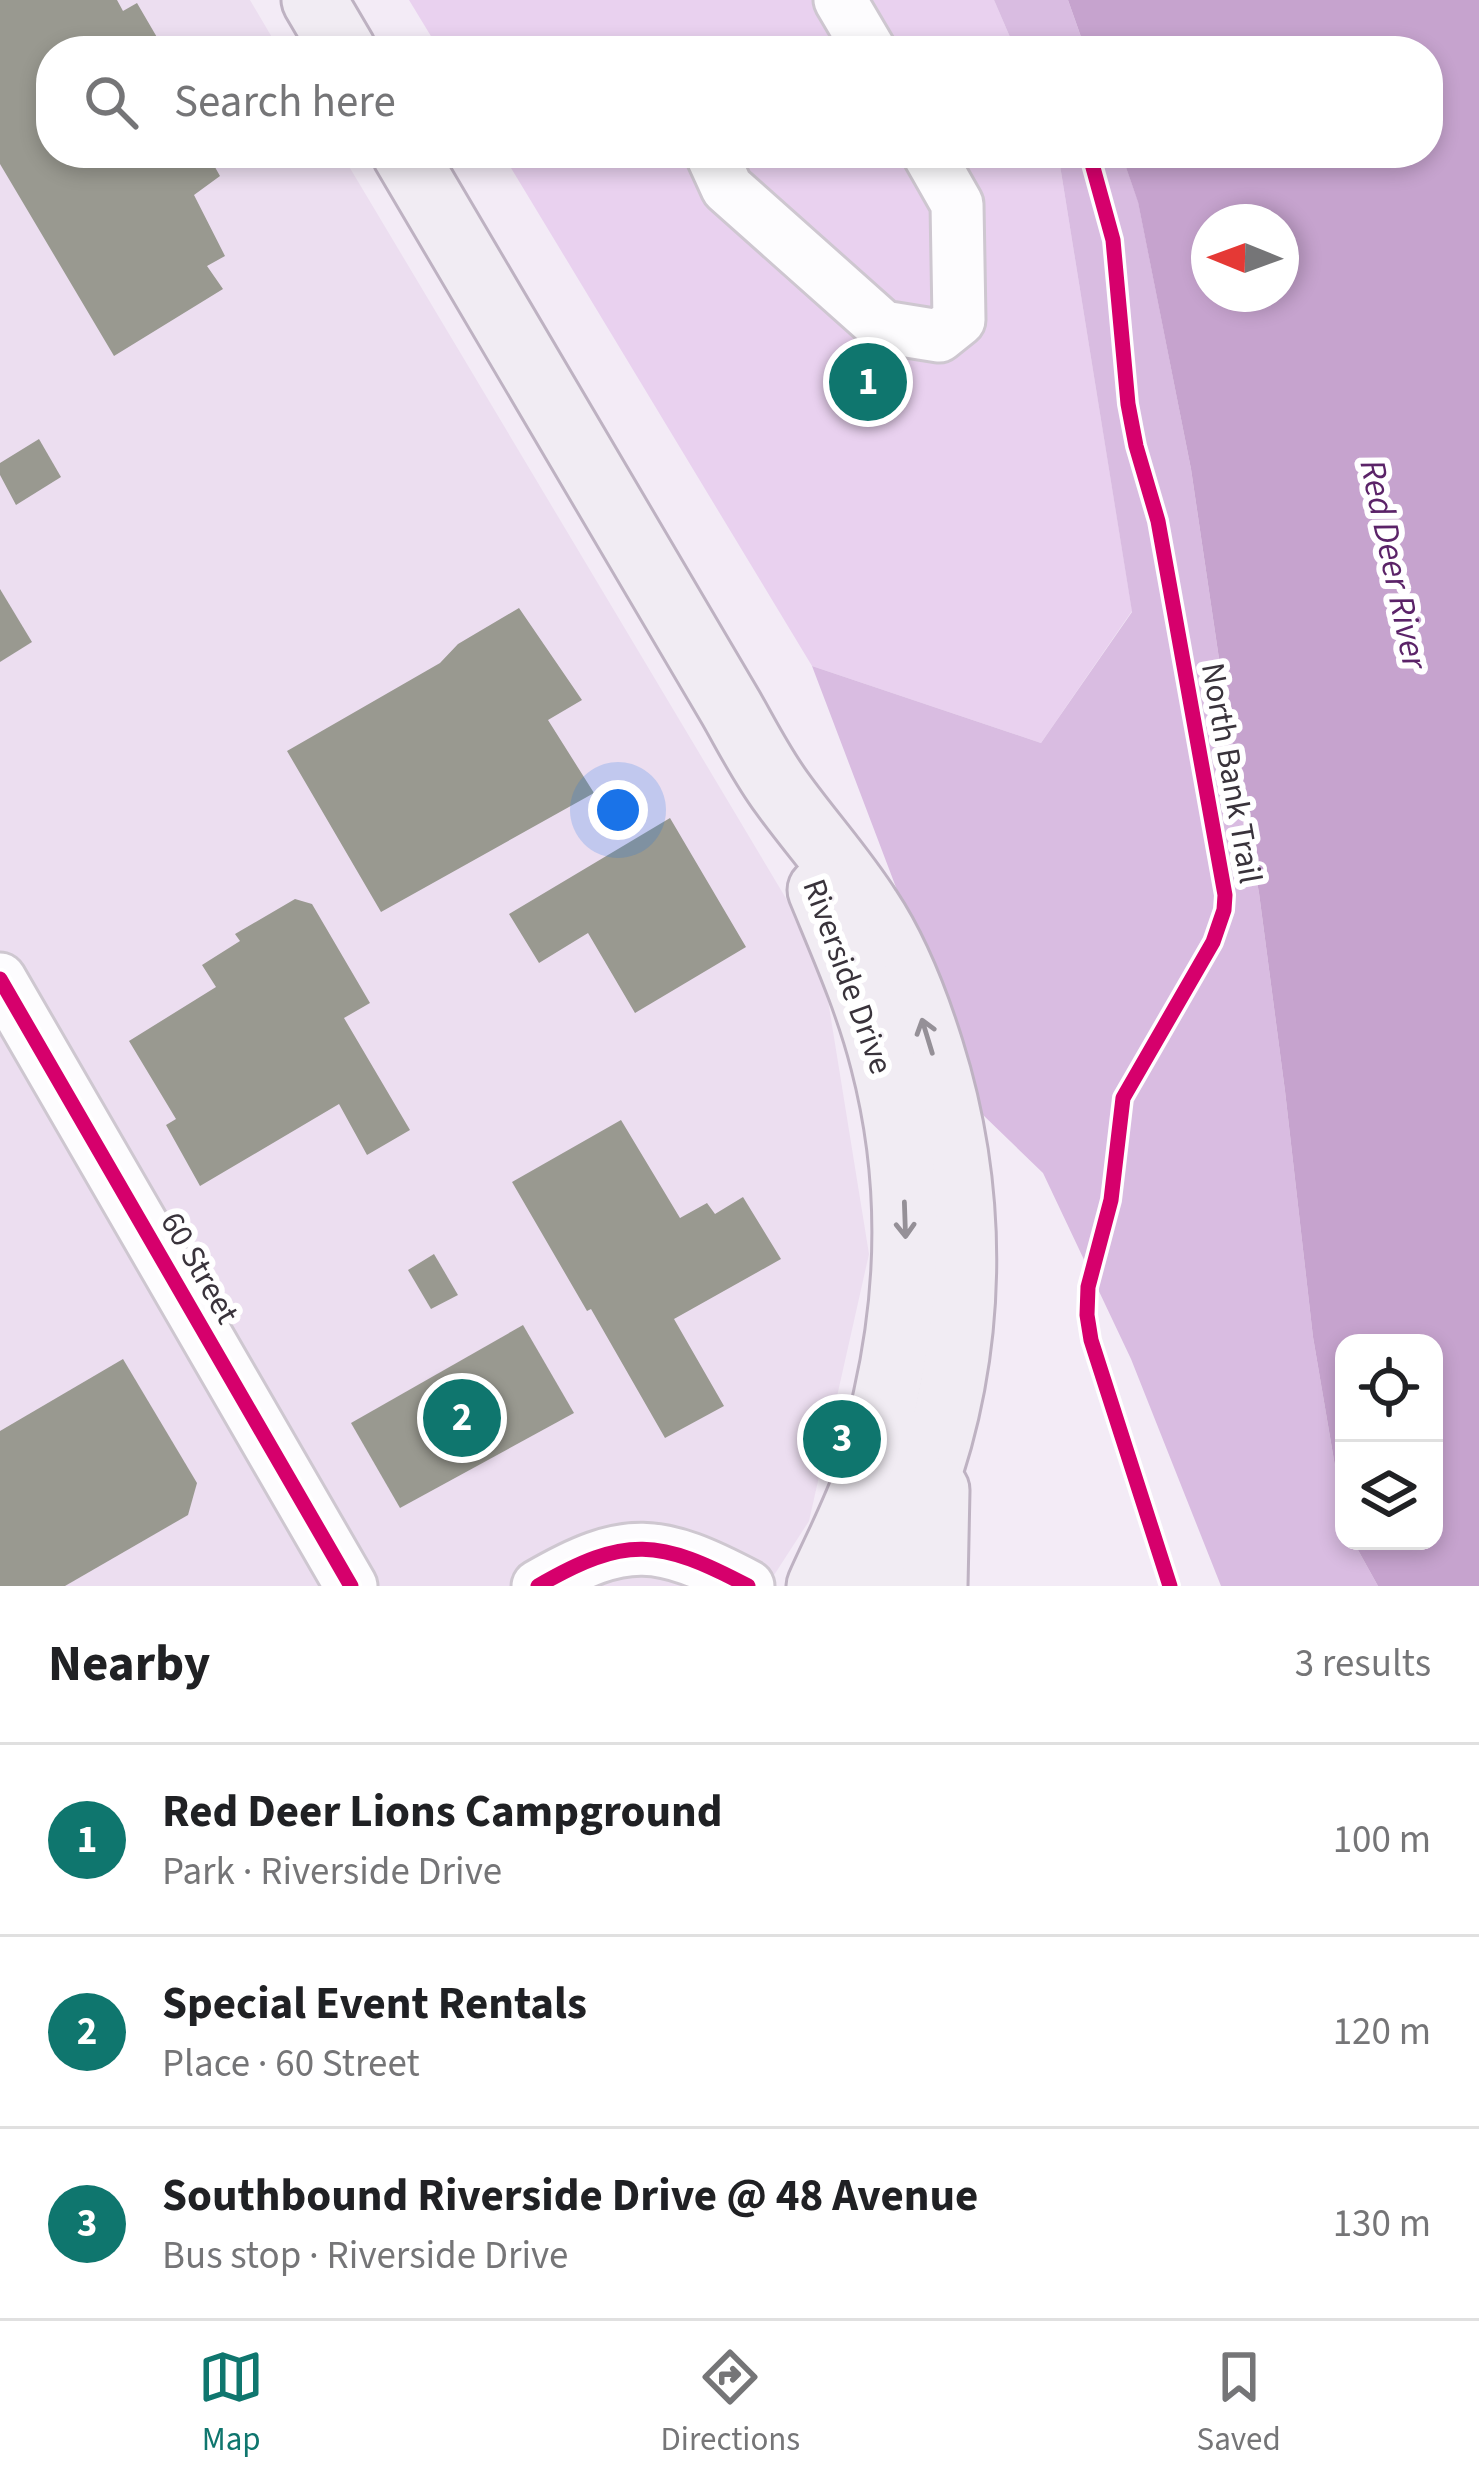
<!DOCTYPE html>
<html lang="en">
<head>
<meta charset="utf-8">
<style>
  body { margin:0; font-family:"Source Sans 3",sans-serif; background:#f2f2f2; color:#202124 }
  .controls { position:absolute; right:36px; bottom:36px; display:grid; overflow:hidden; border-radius:24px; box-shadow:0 6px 18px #0003 }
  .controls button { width:108px; height:108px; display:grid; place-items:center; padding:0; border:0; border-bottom:3px solid #e0e0e0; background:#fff; color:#202124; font:60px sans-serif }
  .compass { position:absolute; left:1191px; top:204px; width:108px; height:108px; border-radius:50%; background:#fff; box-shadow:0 6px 18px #0003; rotate:271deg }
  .you { position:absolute; left:618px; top:810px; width:42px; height:42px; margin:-30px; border:9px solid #fff; border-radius:50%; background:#1a73e8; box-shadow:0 0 0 18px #1a73e833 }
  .badge { display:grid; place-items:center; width:78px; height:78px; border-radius:50%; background:#0f766e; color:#fff; font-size:39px; font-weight:700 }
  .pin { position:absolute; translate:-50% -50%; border:6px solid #fff; box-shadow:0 3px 12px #0006 }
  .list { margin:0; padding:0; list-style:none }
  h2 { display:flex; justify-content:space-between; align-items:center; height:156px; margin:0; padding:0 48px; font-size:51px }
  h2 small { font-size:39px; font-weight:400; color:#757577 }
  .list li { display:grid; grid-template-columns:78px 1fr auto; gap:36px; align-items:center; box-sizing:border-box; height:192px; padding:0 48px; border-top:3px solid #e0e0e0 }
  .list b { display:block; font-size:45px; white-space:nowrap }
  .list p { margin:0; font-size:39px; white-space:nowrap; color:#757577 }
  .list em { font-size:39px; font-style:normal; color:#757577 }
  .icon { flex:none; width:66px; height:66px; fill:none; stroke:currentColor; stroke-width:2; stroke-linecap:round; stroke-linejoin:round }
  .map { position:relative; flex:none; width:1479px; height:1586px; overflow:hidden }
  .search { position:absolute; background:#fff; box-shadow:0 6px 18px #0003; left:36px; right:36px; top:36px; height:132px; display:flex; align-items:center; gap:30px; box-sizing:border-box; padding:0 42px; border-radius:48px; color:#757577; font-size:45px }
  .sheet { height:732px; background:#fff }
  nav { display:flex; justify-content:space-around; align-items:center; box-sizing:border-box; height:168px; border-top:3px solid #e0e0e0; background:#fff; font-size:33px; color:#757577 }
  nav a { display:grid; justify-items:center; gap:6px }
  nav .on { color:#0f766e }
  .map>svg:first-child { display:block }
  .built { fill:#ecdef0 }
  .green { fill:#e9d1ef }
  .forest { fill:#d9bce1 }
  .water { fill:#c6a3ce; fill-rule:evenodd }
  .building { fill:#999990 }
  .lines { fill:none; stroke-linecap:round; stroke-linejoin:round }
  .minor-casing { stroke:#cec7d0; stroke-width:57 }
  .major-casing { stroke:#beb2c2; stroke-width:69 }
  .minor { stroke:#fdfcfe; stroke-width:51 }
  .major { stroke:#f1ecf3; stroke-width:63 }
  .cycleway-casing { stroke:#fff; stroke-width:22 }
  .cycleway { stroke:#d6006c; stroke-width:15 }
  .oneway { stroke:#959097 }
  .labels { text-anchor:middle; stroke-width:12; stroke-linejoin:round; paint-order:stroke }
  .street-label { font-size:33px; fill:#39333b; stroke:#fff }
  .water-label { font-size:36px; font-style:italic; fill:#5b2368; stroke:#fff }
</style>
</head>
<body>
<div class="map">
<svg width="1479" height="1586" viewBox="0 0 1479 1586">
  <rect width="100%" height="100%" fill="#f3ebf6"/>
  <!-- built -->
  <polygon class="built" points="0,0 250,0 280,51 51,51 51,153 341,153 821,957 869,1254 809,1521 767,1586 0,1586"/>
  <!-- green -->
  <g class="green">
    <polygon points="409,0 994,0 1016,51 440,51"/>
    <polygon points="502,153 1058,153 1132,611 1041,743 812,666"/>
  </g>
  <!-- forest -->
  <g class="forest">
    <polygon points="994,0 1068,0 1086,51 1016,51"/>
    <polygon points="1058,153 1121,153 1138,201 1191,469 1226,706 1259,893 1285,1091 1313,1337 1344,1519 1344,1541 1353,1541 1378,1586 1221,1586 1131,1359 1043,1173 982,1114 812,666 1041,743 1132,612"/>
  </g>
  <!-- water -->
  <path class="water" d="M 1068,0 L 1479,0 L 1479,1586 L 1378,1586 L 1353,1541 L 1434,1541 L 1434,1343 L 1344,1343 L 1344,1519 L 1313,1337 L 1285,1091 L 1259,893 L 1226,706 L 1191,469 L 1138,202 L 1121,153 L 1428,153 L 1428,51 L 1086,51 ZM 1209,222 L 1281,222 L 1281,294 L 1209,294 Z"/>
  <!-- building -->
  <g class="building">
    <polygon points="0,0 117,0 123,11 137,3 165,51 51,51 51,153 207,153 220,176 194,195 225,256 207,266 223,289 114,356 0,164"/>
    <polygon points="39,439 61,477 16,505 0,475 0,463"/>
    <polygon points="0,589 32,642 0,662"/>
    <polygon points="519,608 582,700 548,720 594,793 381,912 287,751 440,663 458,644"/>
    <polygon points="670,818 746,947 635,1013 588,933 539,963 509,914"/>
    <polygon points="295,899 312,904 370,1003 344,1018 410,1130 367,1155 339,1104 200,1186 166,1125 176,1119 129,1041 216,987 202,965 240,941 235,934"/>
    <polygon points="621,1120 680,1218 707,1203 715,1214 743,1197 781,1259 674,1319 724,1406 665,1438 591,1309 587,1311 512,1182"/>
    <polygon points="434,1254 458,1295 431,1309 408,1270"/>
    <polygon points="523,1325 574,1413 400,1508 351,1423"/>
    <polygon points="123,1359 197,1483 188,1515 65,1586 0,1586 0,1431"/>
  </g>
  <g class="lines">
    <!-- minor casing -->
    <g class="minor-casing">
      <g id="minor">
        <polyline points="840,0 870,51"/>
        <polyline points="711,153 727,188 883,327 939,336 959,320 957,204 928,153"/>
        <polyline points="0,979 351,1586"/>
        <path d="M 538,1586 C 626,1535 659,1539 748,1586"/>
      </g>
    </g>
    <!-- major casing -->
    <g class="major-casing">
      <g id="major">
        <polyline points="314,0 344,51"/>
        <path d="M 404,153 C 513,338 622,523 731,708 C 747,736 762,766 782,793 C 810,832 843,868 869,909 C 897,951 916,1001 931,1049 C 977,1195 975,1350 922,1494 C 911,1525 896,1555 884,1586"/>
        <path d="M 819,1586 C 835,1550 854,1514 867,1477 C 876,1452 880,1423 886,1397 C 911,1286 912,1172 883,1061 C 868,1002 843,946 820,890"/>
        <polyline points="935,1586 937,1490"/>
      </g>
    </g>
    <!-- minor -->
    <use href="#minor" class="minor"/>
    <!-- major -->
    <use href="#major" class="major"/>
    <!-- cycleway casing -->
    <g class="cycleway-casing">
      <g id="cycleway">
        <polyline points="1089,153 1113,240 1128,404 1136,446 1158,521 1225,895 1224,910 1213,942 1123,1098 1111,1200 1088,1287 1087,1315 1091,1340 1170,1586"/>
        <polyline points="0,979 351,1586"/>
        <path d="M 538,1586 C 626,1535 659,1539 748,1586"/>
      </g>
    </g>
    <!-- cycleway -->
    <use href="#cycleway" class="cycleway"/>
  </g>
  <!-- one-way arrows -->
  <defs><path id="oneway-shaft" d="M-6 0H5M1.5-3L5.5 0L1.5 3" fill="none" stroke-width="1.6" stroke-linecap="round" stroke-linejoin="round" transform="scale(3)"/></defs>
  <g class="oneway">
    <use href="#oneway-shaft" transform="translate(927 1036) rotate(-107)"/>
    <use href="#oneway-shaft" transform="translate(905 1220) rotate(88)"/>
  </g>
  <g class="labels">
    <!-- street labels -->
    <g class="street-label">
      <text transform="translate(1233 773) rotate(80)" y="12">North Bank Trail</text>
      <text transform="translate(849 976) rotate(70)" y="12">Riverside Drive</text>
      <text transform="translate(201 1267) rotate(60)" y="12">60 Street</text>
    </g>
    <!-- water labels -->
    <g class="water-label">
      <text transform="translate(1395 564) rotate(78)" y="13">Red Deer River</text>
    </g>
  </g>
</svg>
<div class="controls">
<button><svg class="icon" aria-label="locate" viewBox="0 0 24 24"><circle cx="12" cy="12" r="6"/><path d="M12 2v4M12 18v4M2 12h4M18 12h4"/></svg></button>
<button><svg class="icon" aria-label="layers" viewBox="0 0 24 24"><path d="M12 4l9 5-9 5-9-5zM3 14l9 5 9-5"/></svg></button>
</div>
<svg class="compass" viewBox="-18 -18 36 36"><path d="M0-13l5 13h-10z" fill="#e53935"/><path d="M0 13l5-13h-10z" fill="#757577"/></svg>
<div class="you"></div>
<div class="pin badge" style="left:868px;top:382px">1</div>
<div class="pin badge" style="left:462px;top:1418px">2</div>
<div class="pin badge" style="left:842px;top:1439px">3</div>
<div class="search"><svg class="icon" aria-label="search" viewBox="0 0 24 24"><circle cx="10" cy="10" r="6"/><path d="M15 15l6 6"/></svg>Search here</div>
</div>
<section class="sheet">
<h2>Nearby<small>3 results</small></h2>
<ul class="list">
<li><span class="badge">1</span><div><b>Red Deer Lions Campground</b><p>Park · Riverside Drive</p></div><em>100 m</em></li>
<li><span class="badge">2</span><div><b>Special Event Rentals</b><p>Place · 60 Street</p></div><em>120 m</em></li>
<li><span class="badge">3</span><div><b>Southbound Riverside Drive @ 48 Avenue</b><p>Bus stop · Riverside Drive</p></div><em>130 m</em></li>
</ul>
</section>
<nav>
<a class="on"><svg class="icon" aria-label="map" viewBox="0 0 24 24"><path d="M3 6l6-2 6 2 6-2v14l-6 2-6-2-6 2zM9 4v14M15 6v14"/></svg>Map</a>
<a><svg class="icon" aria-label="directions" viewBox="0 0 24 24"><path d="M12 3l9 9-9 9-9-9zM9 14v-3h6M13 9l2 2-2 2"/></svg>Directions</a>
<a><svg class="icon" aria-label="saved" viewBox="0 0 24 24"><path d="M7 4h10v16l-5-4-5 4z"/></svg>Saved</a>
</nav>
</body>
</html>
